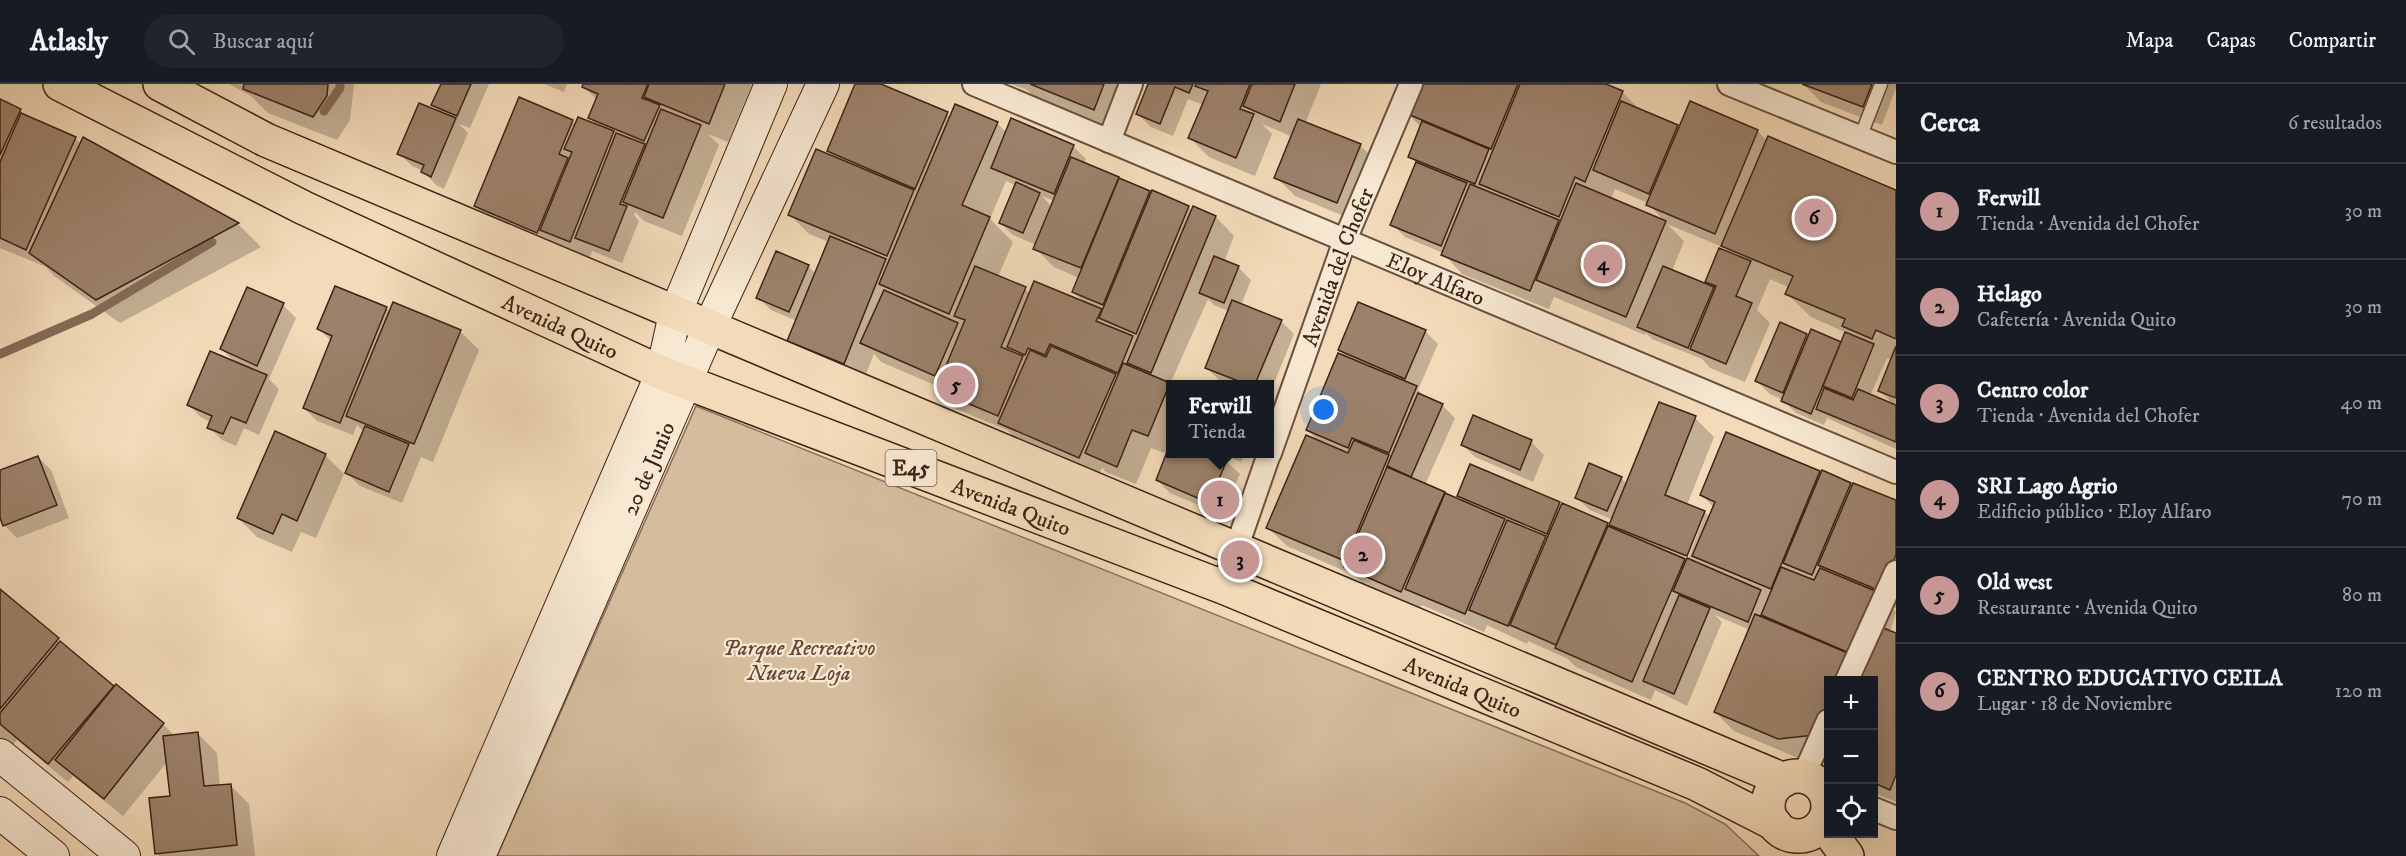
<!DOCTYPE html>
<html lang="es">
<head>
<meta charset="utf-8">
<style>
  body { margin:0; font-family:"IM FELL DW Pica",serif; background:#20242c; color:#f1f3f6 }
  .controls { position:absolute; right:18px; bottom:18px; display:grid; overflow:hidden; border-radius:0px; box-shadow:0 6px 24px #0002 }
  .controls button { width:54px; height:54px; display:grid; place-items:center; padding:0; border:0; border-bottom:2px solid #363941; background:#171b24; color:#f1f3f6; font:30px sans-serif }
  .you { position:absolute; left:1324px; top:326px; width:21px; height:21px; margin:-15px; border:4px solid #fff; border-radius:50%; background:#1a73e8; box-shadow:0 0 0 9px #1a73e833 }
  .badge { display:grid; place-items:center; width:39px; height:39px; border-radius:50%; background:#c59692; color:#111; font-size:20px; font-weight:700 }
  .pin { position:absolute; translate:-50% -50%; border:3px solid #fff; box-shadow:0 2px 6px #0006 }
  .popup { position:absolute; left:1166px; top:296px; width:108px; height:78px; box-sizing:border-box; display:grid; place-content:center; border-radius:0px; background:#171b24; filter:drop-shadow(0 2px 4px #0005); font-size:20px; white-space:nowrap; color:#9ea1a6 }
  .popup b { font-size:22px; color:#f1f3f6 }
  .popup::after { content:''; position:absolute; left:50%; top:100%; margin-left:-12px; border:12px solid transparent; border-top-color:#171b24 }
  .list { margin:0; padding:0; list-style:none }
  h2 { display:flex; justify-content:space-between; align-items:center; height:78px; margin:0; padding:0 24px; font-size:26px }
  h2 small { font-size:20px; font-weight:400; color:#9ea1a6 }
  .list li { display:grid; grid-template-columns:39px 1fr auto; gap:18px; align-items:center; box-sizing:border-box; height:96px; padding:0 24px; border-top:2px solid #363941 }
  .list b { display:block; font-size:22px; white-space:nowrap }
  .list p { margin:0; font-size:20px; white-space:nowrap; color:#9ea1a6 }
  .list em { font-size:20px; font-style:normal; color:#9ea1a6 }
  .icon { flex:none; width:33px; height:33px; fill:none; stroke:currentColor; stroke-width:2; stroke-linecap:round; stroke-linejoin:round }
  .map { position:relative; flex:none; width:1896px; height:772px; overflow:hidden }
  header { display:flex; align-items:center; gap:36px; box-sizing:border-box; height:84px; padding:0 30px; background:#171b24; border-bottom:2px solid #363941 }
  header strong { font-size:28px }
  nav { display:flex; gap:33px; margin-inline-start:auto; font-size:21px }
  .search { width:420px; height:54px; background:#20242c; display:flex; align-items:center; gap:15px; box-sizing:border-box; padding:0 21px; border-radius:33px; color:#9ea1a6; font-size:22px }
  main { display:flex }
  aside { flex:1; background:#171b24 }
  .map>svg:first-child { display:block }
  .green { fill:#d4bc9d; stroke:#886f5a; stroke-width:1.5 }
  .shadow { fill:#0003; fill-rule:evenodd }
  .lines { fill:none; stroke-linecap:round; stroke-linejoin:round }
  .stream { stroke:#856b57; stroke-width:9 }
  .building { fill:#9c826b; stroke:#3d2216; stroke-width:1.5 }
  .lane-casing { stroke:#6a503f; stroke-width:15 }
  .street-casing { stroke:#6a503f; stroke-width:26 }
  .secondary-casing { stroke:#3d2216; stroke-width:34 }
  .highway-casing { stroke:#3d2216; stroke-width:36 }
  .lane { stroke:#f7e8d2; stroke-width:12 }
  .street { stroke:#f7e8d2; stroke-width:22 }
  .secondary { stroke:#f7e8d2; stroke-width:32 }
  .highway { stroke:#f3dbb9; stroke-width:33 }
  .labels { text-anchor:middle; stroke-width:4.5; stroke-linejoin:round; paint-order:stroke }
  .shield { fill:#f7e8d2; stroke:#755d4e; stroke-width:1.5 }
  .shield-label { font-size:21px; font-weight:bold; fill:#3d2216 }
  .street-label { font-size:22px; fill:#3d2216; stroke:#f7e8d2 }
  .park-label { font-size:22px; font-style:italic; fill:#634838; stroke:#f7e8d2 }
</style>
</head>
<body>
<header>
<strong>Atlasly</strong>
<div class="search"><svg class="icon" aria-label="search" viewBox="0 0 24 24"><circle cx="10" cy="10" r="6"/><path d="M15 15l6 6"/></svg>Buscar aquí</div>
<nav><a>Mapa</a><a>Capas</a><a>Compartir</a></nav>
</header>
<main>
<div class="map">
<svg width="1896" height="772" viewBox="0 0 1896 772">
  <rect width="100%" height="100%" fill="#f3dbb9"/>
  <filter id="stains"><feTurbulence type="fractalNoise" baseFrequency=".00333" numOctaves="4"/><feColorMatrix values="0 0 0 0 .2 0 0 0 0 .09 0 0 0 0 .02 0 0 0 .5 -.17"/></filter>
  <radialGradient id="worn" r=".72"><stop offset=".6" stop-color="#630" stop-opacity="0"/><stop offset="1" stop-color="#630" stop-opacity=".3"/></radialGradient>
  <!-- green -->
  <polygon class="green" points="696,322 1685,719 1725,740 1759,772 497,772"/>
  <!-- shadow -->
  <g class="shadow">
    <polygon points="229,0 354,0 350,36 337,56 268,29 251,12"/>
    <polygon points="442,0 489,0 470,44 459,40 468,49 444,105 436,101 423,87 412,82 399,69 442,30 433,21"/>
    <polygon points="544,0 567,0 564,8"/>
    <polygon points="585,0 647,0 639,21 642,22 651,0 752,0 728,58 708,50 719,61 682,152 644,137 635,128 634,131 639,137 622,179 592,167 589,176 494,141 475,122 572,37 576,41 599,43 590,34 597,16 584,3"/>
    <path d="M 857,0 L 877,0 L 947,30 L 951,34 L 997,39 L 1007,49 L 1073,62 L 1086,75 L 1084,80 L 1152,111 L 1189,123 L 1192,127 L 1216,133 L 1234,152 L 1224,178 L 1238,183 L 1251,196 L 1241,221 L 1281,237 L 1294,250 L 1270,309 L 1270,300 L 1229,300 L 1220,297 L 1207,284 L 1229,227 L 1214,221 L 1208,215 L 1170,300 L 1170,370 L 1207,370 L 1227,378 L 1240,390 L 1222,431 L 1170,409 L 1157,396 L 1168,370 L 1151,364 L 1136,400 L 1106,388 L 1102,384 L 1098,392 L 1019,358 L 1007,346 L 956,325 L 937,306 L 939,303 L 881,278 L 874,270 L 863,297 L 808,275 L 789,256 L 797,237 L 771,226 L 758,213 L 808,182 L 816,190 L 829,158 L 809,150 L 790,131 L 839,77 L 829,67 ZM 1006,97 L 1017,102 L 1000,139 L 1013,151 L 1036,161 L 1035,164 L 1054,183 L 1079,194 L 1073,208 L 1085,219 L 1030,210 L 1025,205 L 998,193 L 1013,158 L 990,135 ZM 1042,112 L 1054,117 L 1052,123 Z"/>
    <polygon points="1010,0 1131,0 1113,44 1032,11 1026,5"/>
    <polygon points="1150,0 1321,0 1305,40 1360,61 1379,80 1356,137 1295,112 1276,93 1293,53 1262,40 1272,50 1255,92 1209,73 1190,54 1203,21 1188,15 1173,52 1151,43 1138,30"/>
    <path d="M 1417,0 L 1602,0 L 1622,8 L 1641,27 L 1680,45 L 1691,19 L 1758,47 L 1767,57 L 1896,108 L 1896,365 L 1827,334 L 1824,341 L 1796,329 L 1783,316 L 1770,310 L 1757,297 L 1806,251 L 1809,254 L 1842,260 L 1847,249 L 1811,233 L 1787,210 L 1790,204 L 1770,195 L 1757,226 L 1770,239 L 1745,298 L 1710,284 L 1702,275 L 1652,255 L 1646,249 L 1645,251 L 1554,213 L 1549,225 L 1462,190 L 1443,169 L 1405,153 L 1392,140 L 1417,80 L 1410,72 L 1421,43 L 1405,27 ZM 1615,105 L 1648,119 L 1665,138 L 1611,115 ZM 1667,140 L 1725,164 L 1732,170 L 1707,197 L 1714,205 L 1672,187 L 1684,157 ZM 1887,274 L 1892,276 L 1879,306 L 1896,323 L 1870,312 Z"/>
    <polygon points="1803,0 1896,0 1896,4 1882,41 1821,18"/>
    <polygon points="0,17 20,26 28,33 75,54 81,60 84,55 238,140 261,163 120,239 54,192 46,183 0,164"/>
    <polygon points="336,204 387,224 390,228 394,220 460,247 479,266 433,378 421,373 402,419 360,402 347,389 364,348 357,341 353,351 317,337 304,324 331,257 319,245"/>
    <polygon points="283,221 296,234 269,295 279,305 259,351 244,344 236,362 222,356 209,343 211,338 202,334 189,321 236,279 221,265"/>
    <path d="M 1425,247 L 1438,260 L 1418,306 L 1427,315 L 1442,321 L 1455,334 L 1425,401 L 1465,419 L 1458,411 L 1559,420 L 1610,443 L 1613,436 L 1590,426 L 1577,414 L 1621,394 L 1627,400 L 1695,334 L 1714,353 L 1687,421 L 1705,428 L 1710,433 L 1714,424 L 1702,411 L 1819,388 L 1896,418 L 1896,524 L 1890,521 L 1896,528 L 1890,548 L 1896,550 L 1896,718 L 1874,709 L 1874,596 L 1828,596 L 1828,670 L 1798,674 L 1734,647 L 1715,628 L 1750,546 L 1715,531 L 1722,538 L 1687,622 L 1655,606 L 1651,616 L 1576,583 L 1568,575 L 1528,557 L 1527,560 L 1487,541 L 1484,548 L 1422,521 L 1420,525 L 1364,501 L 1354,491 L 1287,462 L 1268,444 L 1320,359 L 1307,346 L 1348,275 L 1339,266 ZM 1700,435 L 1703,435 L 1686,480 L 1683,479 Z"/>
    <polygon points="1474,333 1531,358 1544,371 1533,398 1475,373 1462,360"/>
    <polygon points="1222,370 1245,370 1241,378"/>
    <polygon points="325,371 344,390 316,454 301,448 292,468 257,453 238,434"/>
    <polygon points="38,373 51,386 69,434 17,454 4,441 0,430 0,388"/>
    <polygon points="0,507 73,570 163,640 175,652 198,650 217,669 220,702 230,701 249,720 255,772 159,772 157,769 171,713 168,677 123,732 73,692 68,698 17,656 2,674 0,672"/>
  </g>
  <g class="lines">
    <!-- stream -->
    <g class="stream">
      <polyline points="324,27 340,4 340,0"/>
      <polyline points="0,270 92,230 212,158"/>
    </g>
  </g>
  <!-- building -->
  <g class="building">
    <polygon points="244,0 328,0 327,12 313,33 243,5"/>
    <polygon points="441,0 471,0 457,32 431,21"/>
    <polygon points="583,0 648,0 642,14 660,21 644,57 588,34 598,10 582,3"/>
    <polygon points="649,0 725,0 709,40 644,13"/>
    <polygon points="855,0 881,0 948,28 915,105 827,67"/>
    <polygon points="1030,0 1104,0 1094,26"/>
    <polygon points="1148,0 1193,0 1189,9 1175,3 1160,40 1136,30"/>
    <polygon points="1196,0 1250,0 1240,25 1254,30 1236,74 1188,54 1208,7 1195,2"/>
    <polygon points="1252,0 1295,0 1280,38 1243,22"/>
    <polygon points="1415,0 1518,0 1491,65 1403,28"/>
    <polygon points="1520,0 1606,0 1623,7 1585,98 1575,93 1559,133 1479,100"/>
    <polygon points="1802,0 1872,0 1863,23"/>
    <polygon points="519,13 573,36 559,70 568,74 537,149 474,122"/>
    <polygon points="0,15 21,25 0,71"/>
    <polygon points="1621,17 1678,41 1649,110 1593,86"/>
    <polygon points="1690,17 1758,46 1715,150 1646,121"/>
    <polygon points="419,19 456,34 431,93 421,88 424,81 397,70"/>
    <polygon points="955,20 998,38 962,121 990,133 949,230 879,200"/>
    <polygon points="661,25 701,41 663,134 623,118"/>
    <polygon points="21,29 76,53 26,166 0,154 0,78"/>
    <polygon points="578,33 614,47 570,158 540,146 572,68 564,65"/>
    <polygon points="1011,34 1074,61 1054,110 991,84"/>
    <polygon points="1298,35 1361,60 1337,119 1274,94"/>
    <polygon points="1422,37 1489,65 1475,100 1408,73"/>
    <polygon points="616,49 645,60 620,120 627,122 609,167 575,154"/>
    <polygon points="1768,52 1896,106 1896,255 1876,246 1872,255 1842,242 1845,235 1785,210 1793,192 1721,162"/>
    <polygon points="83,53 239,139 96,216 29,169"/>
    <polygon points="816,65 914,106 887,172 788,131"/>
    <polygon points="1071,73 1119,93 1081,184 1033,165"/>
    <polygon points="1416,78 1467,99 1441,162 1390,141"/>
    <polygon points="1119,94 1150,107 1103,221 1072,208"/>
    <polygon points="1016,98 1040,109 1023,149 999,139"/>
    <polygon points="1576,99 1666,137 1626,233 1536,196"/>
    <polygon points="1470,100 1559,136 1530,207 1441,171"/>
    <polygon points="1152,106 1189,122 1136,250 1099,234"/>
    <polygon points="1193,122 1216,132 1151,289 1127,279"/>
    <polygon points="830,152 886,175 844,280 787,257"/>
    <polygon points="1719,164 1751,177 1736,212 1752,219 1726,280 1690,265 1716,202 1705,198"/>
    <polygon points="776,167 809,181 789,228 756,214"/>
    <polygon points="1214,172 1239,182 1224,219 1199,209"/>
    <polygon points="975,182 1026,203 1001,263 1023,272 998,332 936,306 965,236 954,232"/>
    <polygon points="1663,182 1714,203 1688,264 1637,243"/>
    <polygon points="1034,197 1102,225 1096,237 1133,252 1118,289 1050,260 1045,271 1028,264 1025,271 1007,263"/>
    <polygon points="335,202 387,223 340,339 303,324 332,252 317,245"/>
    <polygon points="247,203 284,219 257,282 220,265"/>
    <polygon points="884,206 958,239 935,292 860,259"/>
    <polygon points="1232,216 1282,236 1255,300 1246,300 1205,284"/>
    <polygon points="393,218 461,246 414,360 346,332"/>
    <polygon points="1358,218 1426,246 1405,295 1338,266"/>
    <polygon points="1780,238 1807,250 1783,309 1755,297"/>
    <polygon points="1811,245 1841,258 1811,330 1781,317"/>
    <polygon points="1845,248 1874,260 1852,314 1823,302"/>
    <polygon points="1051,262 1116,290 1079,374 998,339 1030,266 1046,273"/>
    <polygon points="1896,262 1896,314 1878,307"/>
    <polygon points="210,267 267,291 246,339 231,333 223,350 207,344 212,332 187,321"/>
    <polygon points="1338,269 1417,302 1389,369 1352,354 1348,364 1306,346"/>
    <polygon points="1123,279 1170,299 1148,352 1132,346 1117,383 1085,369"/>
    <polygon points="1824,304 1853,316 1858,305 1896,321 1896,358 1816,325"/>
    <polygon points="1418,309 1443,320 1411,393 1387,382"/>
    <polygon points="1659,318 1696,332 1665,411 1705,427 1687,472 1609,441"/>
    <polygon points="1473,331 1532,356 1520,386 1461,361"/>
    <polygon points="365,342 409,360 389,408 345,389"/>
    <polygon points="275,347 326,370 297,437 282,430 273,450 237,434"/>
    <polygon points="1726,348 1820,387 1771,505 1692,472 1715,418 1700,411"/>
    <polygon points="1306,351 1348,369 1354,356 1389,371 1345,477 1266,444"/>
    <polygon points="1170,360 1170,370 1211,370 1227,376 1209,419 1156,396"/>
    <polygon points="38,372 57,421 3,442 0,434 0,386"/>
    <polygon points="1589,379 1622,393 1607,427 1575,414"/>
    <polygon points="1470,380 1560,418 1547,450 1457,412"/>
    <polygon points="1387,383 1445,408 1401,508 1344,483"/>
    <polygon points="1822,386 1851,399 1812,491 1783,479"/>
    <polygon points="1853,399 1896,416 1896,471 1880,507 1818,481"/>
    <polygon points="1445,409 1505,435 1465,530 1405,505"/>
    <polygon points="1562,419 1608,439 1556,561 1510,541"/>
    <polygon points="1507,436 1546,452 1508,542 1469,526"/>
    <polygon points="1608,442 1685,475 1632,598 1555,564"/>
    <polygon points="1687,474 1761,506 1748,538 1673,507"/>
    <polygon points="1781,483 1814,496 1820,484 1880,509 1854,571 1761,531"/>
    <polygon points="0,505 59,554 0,625"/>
    <polygon points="1679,511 1710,524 1674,610 1643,597"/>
    <polygon points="1755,530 1850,570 1838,596 1828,596 1828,620 1815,651 1778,655 1714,628"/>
    <polygon points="1881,543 1896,549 1896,691 1890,706 1874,699 1874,596 1860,596"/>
    <polygon points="60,557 114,602 48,680 0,640 0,629"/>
    <polygon points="116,600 164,639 104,715 55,676"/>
    <polygon points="198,648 204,702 231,700 237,761 155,770 149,714 170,712 163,652"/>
  </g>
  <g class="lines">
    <!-- lane casing -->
    <g class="lane-casing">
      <polyline id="lane" points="1860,54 1881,0"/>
    </g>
    <!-- street casing -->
    <g class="street-casing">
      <g id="street">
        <path id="s1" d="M 974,0 L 1896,388"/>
        <polyline points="1729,0 1896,68"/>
        <polyline points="1109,57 1131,0"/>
        <path id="s2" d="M 1270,369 L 1345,156 L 1411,0"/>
        <polyline points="1223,503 1269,370"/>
        <polyline points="1847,596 1896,488"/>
        <polyline points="1803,693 1828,637"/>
        <polyline points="1824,706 1828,708"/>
        <polyline points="1874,725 1896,734"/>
      </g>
    </g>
    <!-- secondary casing -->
    <g class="secondary-casing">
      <g id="secondary">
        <polyline points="0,671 124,772"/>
        <polyline points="0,729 53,772"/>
        <polyline points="453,772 662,289 675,230 771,0"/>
        <path id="s3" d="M 479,772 L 709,244 L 823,0"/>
      </g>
    </g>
    <!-- highway casing -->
    <g class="highway-casing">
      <g id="highway">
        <path id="s4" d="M 60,0 L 304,124 L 662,289 L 1223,503 L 1697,700 L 1775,740"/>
        <polyline points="160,0 266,56 1784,696"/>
        <circle cx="1798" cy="722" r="30"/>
        <polyline points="1831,750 1847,772"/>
      </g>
    </g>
    <!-- lane -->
    <use href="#lane" class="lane"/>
    <!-- street -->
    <use href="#street" class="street"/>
    <!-- secondary -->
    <use href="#secondary" class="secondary"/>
    <!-- highway -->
    <use href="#highway" class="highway"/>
  </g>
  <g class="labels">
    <!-- shield labels -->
    <rect class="shield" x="885.5" y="366" width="51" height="36" rx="4.5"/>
    <g class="shield-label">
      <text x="911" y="391">E45</text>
    </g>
    <!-- street labels -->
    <g class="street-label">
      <text dy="8" stroke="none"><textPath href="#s2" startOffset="198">Avenida del Chofer</textPath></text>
      <text dy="8" stroke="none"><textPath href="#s1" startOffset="501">Eloy Alfaro</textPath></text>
      <text dy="8" stroke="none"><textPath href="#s4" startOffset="556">Avenida Quito</textPath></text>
      <text dy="8" stroke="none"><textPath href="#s3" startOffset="423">20 de Junio</textPath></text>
      <text dy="8" stroke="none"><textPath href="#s4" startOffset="1042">Avenida Quito</textPath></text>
      <text dy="8" stroke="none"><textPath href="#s4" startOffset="1528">Avenida Quito</textPath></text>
    </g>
    <!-- park labels -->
    <g class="park-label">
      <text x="799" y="571">Parque Recreativo<tspan x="799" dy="25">Nueva Loja</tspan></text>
    </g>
  </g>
  <rect width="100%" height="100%" filter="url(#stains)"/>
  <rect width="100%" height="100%" fill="url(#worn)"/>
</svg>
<div class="controls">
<button>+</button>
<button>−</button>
<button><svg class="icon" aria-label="locate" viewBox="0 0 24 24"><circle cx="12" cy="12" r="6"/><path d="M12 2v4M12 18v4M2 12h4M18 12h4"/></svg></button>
</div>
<div class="you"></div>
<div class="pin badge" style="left:1220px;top:416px">1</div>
<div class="popup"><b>Ferwill</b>Tienda</div>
<div class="pin badge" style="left:1363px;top:471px">2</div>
<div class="pin badge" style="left:1240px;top:476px">3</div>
<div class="pin badge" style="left:1603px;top:180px">4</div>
<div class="pin badge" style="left:956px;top:301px">5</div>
<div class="pin badge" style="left:1814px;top:134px">6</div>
</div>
<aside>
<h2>Cerca<small>6 resultados</small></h2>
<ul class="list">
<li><span class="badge">1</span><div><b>Ferwill</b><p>Tienda · Avenida del Chofer</p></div><em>30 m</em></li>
<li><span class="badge">2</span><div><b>Helago</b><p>Cafetería · Avenida Quito</p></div><em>30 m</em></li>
<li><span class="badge">3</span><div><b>Centro color</b><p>Tienda · Avenida del Chofer</p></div><em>40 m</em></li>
<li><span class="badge">4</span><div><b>SRI Lago Agrio</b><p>Edificio público · Eloy Alfaro</p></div><em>70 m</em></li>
<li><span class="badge">5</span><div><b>Old west</b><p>Restaurante · Avenida Quito</p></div><em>80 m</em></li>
<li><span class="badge">6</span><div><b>CENTRO EDUCATIVO CEILA</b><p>Lugar · 18 de Noviembre</p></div><em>120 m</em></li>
</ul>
</aside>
</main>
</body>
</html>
